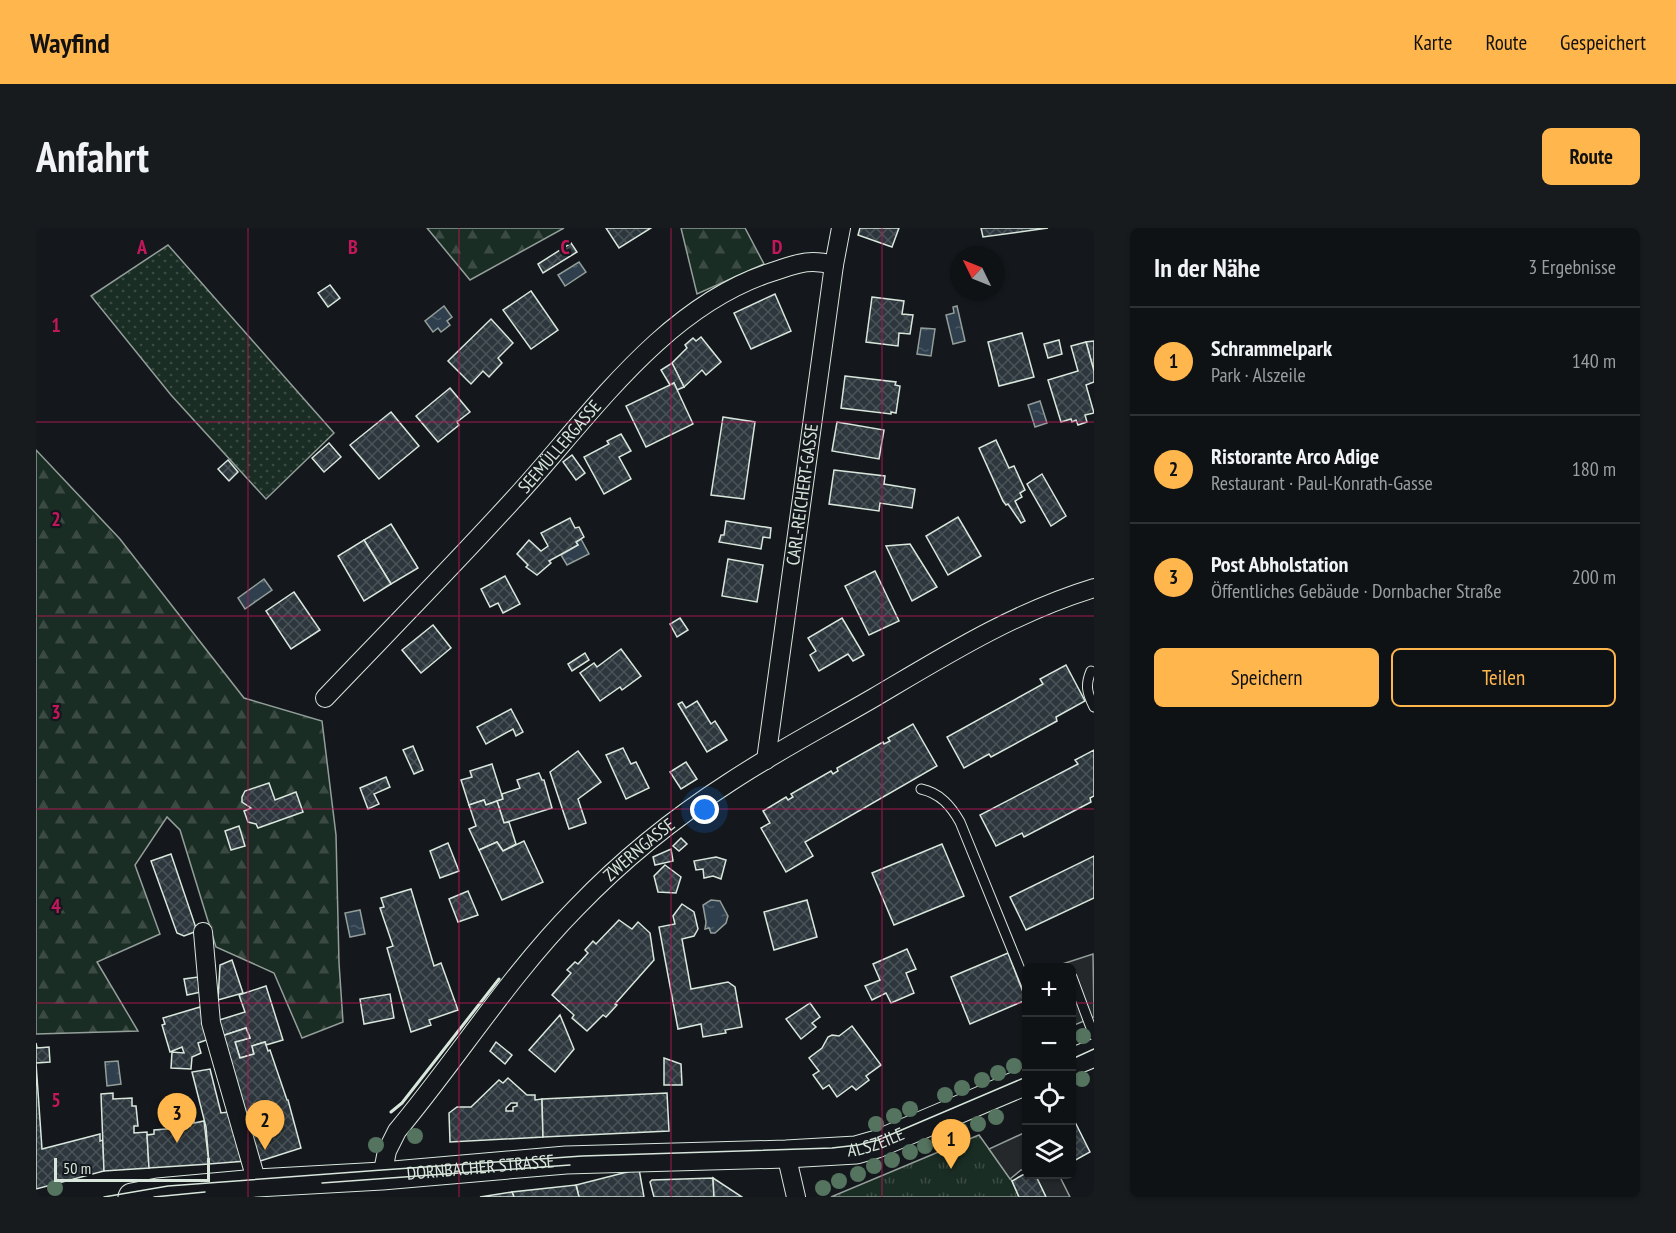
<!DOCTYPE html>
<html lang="de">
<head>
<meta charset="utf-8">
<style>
  body { margin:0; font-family:"PT Sans Narrow",sans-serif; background:#181b1e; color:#f1f3f6 }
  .controls { position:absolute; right:18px; bottom:18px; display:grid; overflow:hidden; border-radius:9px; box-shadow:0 2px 4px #0004 }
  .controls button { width:54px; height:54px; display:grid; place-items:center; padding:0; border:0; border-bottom:2px solid #2f3234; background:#0f1215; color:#f1f3f6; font:30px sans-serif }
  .compass { position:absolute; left:914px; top:18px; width:54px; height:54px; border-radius:50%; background:#0f1215; box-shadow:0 2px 4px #0004; rotate:313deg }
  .scale { position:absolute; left:18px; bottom:15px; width:156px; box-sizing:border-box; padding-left:6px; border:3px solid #d8e6dc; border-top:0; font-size:16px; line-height:21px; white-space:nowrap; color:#d8e6dc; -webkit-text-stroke:4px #14181c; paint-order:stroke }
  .you { position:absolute; left:669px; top:582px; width:21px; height:21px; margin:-15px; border:4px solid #fff; border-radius:50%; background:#1a73e8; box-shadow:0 0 0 9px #1a73e833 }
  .badge { display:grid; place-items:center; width:39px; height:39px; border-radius:50%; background:#ffb74d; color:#111; font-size:20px; font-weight:700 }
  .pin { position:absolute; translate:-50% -50px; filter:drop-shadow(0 2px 3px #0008) }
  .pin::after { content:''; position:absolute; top:32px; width:21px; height:18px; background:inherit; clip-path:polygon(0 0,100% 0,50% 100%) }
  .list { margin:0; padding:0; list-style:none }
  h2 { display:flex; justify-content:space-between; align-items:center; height:78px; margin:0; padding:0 24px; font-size:26px }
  h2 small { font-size:20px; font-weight:400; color:#9b9ea0 }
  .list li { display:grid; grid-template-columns:39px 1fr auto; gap:18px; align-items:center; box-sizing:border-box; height:108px; padding:0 24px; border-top:2px solid #2f3234 }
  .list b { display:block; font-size:22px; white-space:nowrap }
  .list p { margin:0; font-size:20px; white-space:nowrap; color:#9b9ea0 }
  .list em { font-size:20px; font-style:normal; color:#9b9ea0 }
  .actions { display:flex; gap:12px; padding:18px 24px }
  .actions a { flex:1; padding:14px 0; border:2px solid #ffb74d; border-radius:9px; text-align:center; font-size:21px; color:#ffb74d }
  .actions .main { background:#ffb74d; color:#111 }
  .icon { flex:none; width:33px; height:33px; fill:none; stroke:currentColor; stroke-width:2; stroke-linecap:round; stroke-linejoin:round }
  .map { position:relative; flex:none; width:1058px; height:969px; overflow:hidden; border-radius:9px }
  header { display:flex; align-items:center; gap:36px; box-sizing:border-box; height:84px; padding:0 30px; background:#ffb74d; color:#111 }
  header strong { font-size:28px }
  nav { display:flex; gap:33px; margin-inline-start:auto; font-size:21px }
  .intro { display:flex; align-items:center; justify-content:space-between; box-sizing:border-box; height:144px; padding:0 36px }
  h1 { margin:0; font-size:42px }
  .button { padding:15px 27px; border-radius:9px; background:#ffb74d; color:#111; font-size:21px; font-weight:700 }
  main { display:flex; gap:36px; padding:0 36px }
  aside { flex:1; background:#0f1215; border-radius:9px; box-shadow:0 2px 4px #0004 }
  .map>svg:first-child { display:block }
  .grass { fill:url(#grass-dots); stroke:#939e99; stroke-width:1.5 }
  .forest { fill:url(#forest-firs); stroke:#939e99; stroke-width:1.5 }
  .park { fill:url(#park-tufts); stroke:#939e99; stroke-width:1.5 }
  .parking { fill:#24282b; stroke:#939e99; stroke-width:1.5 }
  .water { fill:url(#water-ripples); stroke:#939e99; stroke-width:1.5 }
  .building { fill:url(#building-cross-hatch); stroke:#d8e6dc; stroke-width:1.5; fill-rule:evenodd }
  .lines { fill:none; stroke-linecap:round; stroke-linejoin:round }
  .lane-casing { stroke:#d8e6dc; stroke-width:11 }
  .street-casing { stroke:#d8e6dc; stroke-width:20 }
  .secondary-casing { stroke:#d8e6dc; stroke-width:29 }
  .lane { stroke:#14181c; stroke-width:9 }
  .street { stroke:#14181c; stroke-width:18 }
  .secondary { stroke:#14181c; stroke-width:27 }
  .tram { stroke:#d8e6dc; stroke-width:1.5 }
  .wall { stroke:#d8e6dc; stroke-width:3 }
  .tree { fill:#55745f }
  .grid { fill:none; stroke:#c2185b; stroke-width:1.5; stroke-opacity:0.55 }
  .labels { text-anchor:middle; stroke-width:4.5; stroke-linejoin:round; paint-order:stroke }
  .street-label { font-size:18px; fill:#d8e6dc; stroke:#14181c }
  .grid-label { font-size:20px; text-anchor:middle; font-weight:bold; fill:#c2185b; stroke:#14181c; stroke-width:4.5; stroke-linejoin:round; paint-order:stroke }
</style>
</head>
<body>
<header>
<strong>Wayfind</strong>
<nav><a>Karte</a><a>Route</a><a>Gespeichert</a></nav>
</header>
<div class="intro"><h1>Anfahrt</h1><a class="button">Route</a></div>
<main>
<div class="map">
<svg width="1058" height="969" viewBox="0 0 1058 969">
  <defs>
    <pattern id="grass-dots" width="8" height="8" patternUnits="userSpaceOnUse" patternTransform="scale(1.5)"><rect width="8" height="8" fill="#1a2d24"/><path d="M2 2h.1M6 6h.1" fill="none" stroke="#3b4b43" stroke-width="1.8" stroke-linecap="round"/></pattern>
    <pattern id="forest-firs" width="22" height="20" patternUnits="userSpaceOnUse" patternTransform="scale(1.5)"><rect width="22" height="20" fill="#1a2d24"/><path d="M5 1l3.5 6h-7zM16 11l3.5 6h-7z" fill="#3b4b43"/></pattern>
    <pattern id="park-tufts" width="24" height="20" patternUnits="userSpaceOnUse" patternTransform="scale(1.5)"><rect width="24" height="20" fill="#1a2d24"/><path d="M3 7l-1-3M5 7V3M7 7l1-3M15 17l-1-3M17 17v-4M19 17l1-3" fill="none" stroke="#3b4b43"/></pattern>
    <pattern id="water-ripples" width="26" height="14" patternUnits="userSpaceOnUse" patternTransform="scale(1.5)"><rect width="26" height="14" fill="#2f3f4d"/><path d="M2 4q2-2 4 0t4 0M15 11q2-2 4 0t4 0" fill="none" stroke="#4c5b66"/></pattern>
    <pattern id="building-cross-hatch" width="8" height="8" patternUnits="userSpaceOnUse" patternTransform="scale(1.5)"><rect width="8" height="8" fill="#2c363c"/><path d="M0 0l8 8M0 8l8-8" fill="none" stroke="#4a5358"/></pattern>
  </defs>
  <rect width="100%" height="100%" fill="#14181c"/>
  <!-- grass -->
  <polygon class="grass" points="132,17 298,205 230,271 135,167 55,68"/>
  <!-- forest -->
  <g class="forest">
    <polygon points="391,0 528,0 434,52"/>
    <polygon points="645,0 709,0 728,36 661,66"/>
    <polygon points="0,222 84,311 208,470 286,493 300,607 303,735 307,794 266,810 238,745 180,719 144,602 131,589 99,637 124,706 61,734 102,803 0,806"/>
  </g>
  <!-- park -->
  <polygon class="park" points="943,907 976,953 983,969 795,969"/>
  <!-- parking -->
  <g class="parking">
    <polygon points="1057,726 1058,789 1036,798 1036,740 1014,740"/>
    <polygon points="990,904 990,942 985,942 974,951 953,921"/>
    <polygon points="999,947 1023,947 1034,969 1010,969"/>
  </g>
  <!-- water -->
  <g class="water">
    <polygon points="543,34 550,44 529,58 522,47"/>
    <polygon points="408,78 416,89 411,93 414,97 405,104 402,100 397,104 389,93"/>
    <polygon points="921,78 929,113 917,116 910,87 918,85 917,79"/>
    <polygon points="885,100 899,101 895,128 881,126"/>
    <polygon points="1004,173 1011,195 999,199 992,177"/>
    <polygon points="545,311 553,326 531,337 525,327 542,317 540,314"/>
    <polygon points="228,351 236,362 209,381 202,370"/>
    <polygon points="675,672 684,673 692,688 690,695 679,705 675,705 673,700 669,701 670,694 667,677"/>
    <polygon points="324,682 329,706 314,709 309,685"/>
    <polygon points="82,833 85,856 71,858 69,834"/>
  </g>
  <!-- building -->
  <g class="building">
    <polygon points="570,0 615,0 583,20"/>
    <polygon points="824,0 863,0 856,19 822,7"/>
    <polygon points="945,0 1012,0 947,9"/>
    <polygon points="535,15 541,24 507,45 502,36"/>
    <polygon points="294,57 304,70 292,79 282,65"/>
    <polygon points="495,63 522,102 495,121 467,82"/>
    <polygon points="739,66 755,103 715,121 698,85"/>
    <polygon points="836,69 868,73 866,86 877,87 874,106 863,105 862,118 830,114"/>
    <polygon points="455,91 477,115 462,130 466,135 453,149 447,143 435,156 412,133"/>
    <polygon points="986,105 998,149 963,158 952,114"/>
    <polygon points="665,109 685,134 670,147 666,142 648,159 636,135 651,120 649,117 657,110 660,113"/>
    <polygon points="1023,112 1026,126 1012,130 1008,116"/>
    <polygon points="1058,113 1058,143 1050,114"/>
    <polygon points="1050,114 1058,143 1058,154 1050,157 1058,185 1049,187 1051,194 1042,197 1040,192 1036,194 1035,191 1025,194 1012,152 1042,143 1035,118"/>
    <polygon points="636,135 648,159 641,162 638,155 634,157 625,142"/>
    <polygon points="809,148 860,154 859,157 864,158 860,185 855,184 855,186 805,180"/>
    <polygon points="638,155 657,196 610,219 590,178"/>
    <polygon points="414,160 434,184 421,194 423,197 402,214 380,188"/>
    <polygon points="355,184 383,218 343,251 314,217"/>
    <polygon points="687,189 719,194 708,271 675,267"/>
    <polygon points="801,194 848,202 843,231 796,223"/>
    <polygon points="585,206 595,223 583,229 595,251 568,266 548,229 573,216 571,213"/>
    <polygon points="960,212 973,240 978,238 989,262 984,265 986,269 979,273 989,293 985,295 972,276 970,277 967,273 943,220"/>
    <polygon points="293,215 305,229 288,244 276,230"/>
    <polygon points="536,227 549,245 540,252 527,234"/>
    <polygon points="192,232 202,244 193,253 182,241"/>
    <polygon points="798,242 849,248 848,256 879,261 876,280 844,275 843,283 793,276"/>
    <polygon points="1006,246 1030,288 1015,298 991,256"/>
    <polygon points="922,289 945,328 912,347 890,308"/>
    <polygon points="534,290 539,300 543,299 548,309 540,314 542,317 513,333 515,335 501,347 490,339 492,337 481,326 493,312 505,323 512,318 505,305"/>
    <polygon points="690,293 735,300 734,310 727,309 725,321 683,314 685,307 688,307"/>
    <polygon points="355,296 382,340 355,356 328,312"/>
    <polygon points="328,312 355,356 328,373 302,328"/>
    <polygon points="874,316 901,359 876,373 850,318"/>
    <polygon points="692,331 727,337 721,374 686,368"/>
    <polygon points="839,343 863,393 833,407 809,358"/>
    <polygon points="469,348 484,376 467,385 462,375 454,379 445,361"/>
    <polygon points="258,364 284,402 255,421 230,383"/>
    <polygon points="644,390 652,402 641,409 634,396"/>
    <polygon points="806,390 828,427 817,433 812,426 783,443 774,427 780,423 772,410"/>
    <polygon points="397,397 415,420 385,445 366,422"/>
    <polygon points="585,421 605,448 586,462 584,459 564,473 544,445 558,435 561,439"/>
    <polygon points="549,425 553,432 536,443 532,436"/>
    <polygon points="1030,437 1049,473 1020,489 1021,493 955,529 953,526 928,540 911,509 1007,456 1004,451"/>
    <polygon points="661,473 675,496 679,493 691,512 671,524 642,476 646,474 650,480"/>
    <polygon points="475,481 487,504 480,508 477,501 450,516 441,499"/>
    <polygon points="877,496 901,538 769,614 777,628 750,644 725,600 734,595 727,583 750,569 752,572 757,569 755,566 795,543 797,546 802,543 801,540 847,514 848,516 854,513 852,510"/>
    <polygon points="377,518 387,542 378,546 367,522"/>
    <polygon points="587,520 595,536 600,534 613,560 590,571 570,527"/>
    <polygon points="1058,522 1058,568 1054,570 1055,574 988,609 986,605 960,618 944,587 1042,536 1039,532"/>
    <polygon points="542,523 565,554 542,571 550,595 533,601 514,544"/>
    <polygon points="650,534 661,551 645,561 634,544"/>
    <polygon points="456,536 467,571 450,577 448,572 433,577 425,552 436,549 434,543"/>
    <polygon points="503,545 506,552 508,552 516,580 468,595 461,573 467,571 466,566 484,560 481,552"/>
    <polygon points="350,549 354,559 338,566 343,576 332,581 324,560"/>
    <polygon points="233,555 239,572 260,564 267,584 222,600 220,596 212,594 208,583 215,580 206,574 206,569 209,563"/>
    <polygon points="448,572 450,577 461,573 468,595 473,594 480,616 467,623 461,614 443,622 433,601 440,598 433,577"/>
    <polygon points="203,598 209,618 195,622 189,603"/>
    <polygon points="645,610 651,616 643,623 637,618"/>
    <polygon points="488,613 507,654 466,672 443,622 461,614 467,623"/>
    <polygon points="412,615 423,643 404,650 394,623"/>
    <polygon points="906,616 928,668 858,697 836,645"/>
    <polygon points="635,621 637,633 619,637 617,629"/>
    <polygon points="135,626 161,703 148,708 141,705 115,633"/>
    <polygon points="1058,628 1058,670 990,702 974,669"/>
    <polygon points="680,629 690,632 685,651 677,648 668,650 667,641 660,642 658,633"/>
    <polygon points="629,637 645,649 640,665 622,664 618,648"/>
    <polygon points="375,661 398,738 405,735 422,782 393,792 395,797 375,804 351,720 357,718 344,680 348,679 345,670"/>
    <polygon points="432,663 442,687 422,694 413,671"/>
    <polygon points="771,672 781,709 738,722 728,684"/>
    <polygon points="646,676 658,684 662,701 658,708 646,711 655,761 692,754 699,759 706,799 689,802 690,805 667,809 665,796 642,801 623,699 639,696 637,688"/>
    <polygon points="583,692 596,701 602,694 614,705 618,732 579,776 581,777 570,789 567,787 551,803 536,790 538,787 516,767 535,745 531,742 539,734 542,736 552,725 549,722 557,713 560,716"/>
    <polygon points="871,721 880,741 870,745 878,765 855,775 850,765 836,772 829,758 844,752 837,736"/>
    <polygon points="972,725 990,772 934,796 915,749"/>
    <polygon points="196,732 207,765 182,772 184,737"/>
    <polygon points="162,749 165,764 151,767 148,751"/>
    <polygon points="230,758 247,812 230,817 229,814 216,818 218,826 204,830 199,814 214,810 210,800 183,809 180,793 209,784 203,767"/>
    <polygon points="354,766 358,790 328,796 324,771"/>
    <polygon points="774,775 784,789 776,795 780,799 765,811 750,791"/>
    <polygon points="164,779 173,811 162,815 165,825 156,829 155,841 135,840 136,824 148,825 146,819 134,824 126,797 129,796 127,790"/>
    <polygon points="524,787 538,821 519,844 493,822"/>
    <polygon points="816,798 845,837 830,848 833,852 820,862 816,858 801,869 793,857 787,861 777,847 783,843 773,830 786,820 792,809 796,807 803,808"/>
    <polygon points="210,800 214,810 199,814 204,830 218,826 216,818 229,814 232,823 234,822 251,872 252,872 265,920 221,934 183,809"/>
    <polygon points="460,814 476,827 469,836 454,823"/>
    <polygon points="0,815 1,820 13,819 14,834 0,835 6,921 64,906 64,913 67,912 68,943 0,961"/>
    <polygon points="628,830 645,836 646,857 628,857"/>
    <polygon points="174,841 185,885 192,884 194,892 199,892 210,933 173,936 170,899 156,844"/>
    <path d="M 472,850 L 491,867 L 499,867 L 499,872 L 506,871 L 507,909 L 414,914 L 413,885 L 421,879 L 435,879 L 463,852 L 467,855 ZM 475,875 L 481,875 L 481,878 L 477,879 L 477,883 L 470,883 L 470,880 Z"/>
    <polygon points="77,865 77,871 96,870 96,878 100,878 102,898 98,898 98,905 111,904 113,940 68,943 65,866"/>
    <polygon points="631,865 633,903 507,909 506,871"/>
    <polygon points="158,887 158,895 168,893 173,936 113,940 111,907 118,906 118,902 143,900 141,889"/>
    <polygon points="1036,888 1054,924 1036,934"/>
    <polygon points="603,941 608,969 543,969 540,957"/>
    <polygon points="990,945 999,946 1010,969 983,969 976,953"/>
    <polygon points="677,950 678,969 618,969 614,954 616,952"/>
    <polygon points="677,950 706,969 678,969"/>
    <polygon points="540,957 543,969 478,969 476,964"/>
    <polygon points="476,964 478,969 444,969"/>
  </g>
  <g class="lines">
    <!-- lane casing -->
    <g class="lane-casing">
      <g id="lane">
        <path d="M 1055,443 C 1049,457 1051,465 1058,479"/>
        <path d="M 885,561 C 904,565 915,578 924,594 L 990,756"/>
        <polyline points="1036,749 1058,808"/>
      </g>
    </g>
    <!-- street casing -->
    <g class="street-casing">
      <g id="street">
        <path id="s1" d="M 289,470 C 352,404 416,339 477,272 C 552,191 626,79 736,44 C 761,36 772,30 798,37"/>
        <path id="s2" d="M 730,532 L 798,37 L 805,0"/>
        <polyline points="167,704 175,795 221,955"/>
        <polyline points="750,926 760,969"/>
        <path id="s3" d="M 346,948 L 351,923 L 361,903 C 422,830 473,748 540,680 C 586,632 638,590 694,554 C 741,523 791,497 839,469 C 910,427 979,384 1058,360"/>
      </g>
    </g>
    <!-- secondary casing -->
    <g class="secondary-casing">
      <g id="secondary">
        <polyline points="1036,834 1058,825"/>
        <path id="s4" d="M 96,969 L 122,964 L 221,955 L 346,948 L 530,932 L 750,926 L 820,922 L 841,916 L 990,853"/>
      </g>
    </g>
    <!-- lane -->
    <use href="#lane" class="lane"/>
    <!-- street -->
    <use href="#street" class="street"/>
    <!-- secondary -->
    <use href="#secondary" class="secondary"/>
    <!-- tram -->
    <g class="tram">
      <polyline points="1036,831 1058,821"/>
      <polyline points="286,955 534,937"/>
      <polyline points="68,969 132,958 346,942 546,928 796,920 822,917 842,912 990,849"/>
      <polyline points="118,969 169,964"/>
    </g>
    <!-- wall -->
    <polyline class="wall" points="355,884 366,875 463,751"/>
  </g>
  <!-- trees -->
  <g class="tree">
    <circle cx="1047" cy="808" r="8"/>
    <circle cx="978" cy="838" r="8"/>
    <circle cx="962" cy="845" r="8"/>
    <circle cx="1046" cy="851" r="8"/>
    <circle cx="946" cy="852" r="8"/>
    <circle cx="926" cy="860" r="8"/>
    <circle cx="909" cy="867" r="8"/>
    <circle cx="874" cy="881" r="8"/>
    <circle cx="858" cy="888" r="8"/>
    <circle cx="960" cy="889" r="8"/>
    <circle cx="840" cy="896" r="8"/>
    <circle cx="942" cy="896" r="8"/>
    <circle cx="924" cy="902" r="8"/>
    <circle cx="379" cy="908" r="8"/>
    <circle cx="907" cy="910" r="8"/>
    <circle cx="340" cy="917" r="8"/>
    <circle cx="889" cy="918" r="8"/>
    <circle cx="874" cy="924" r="8"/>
    <circle cx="856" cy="932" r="8"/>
    <circle cx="838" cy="938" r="8"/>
    <circle cx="822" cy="946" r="8"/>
    <circle cx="803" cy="953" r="8"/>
    <circle cx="19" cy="960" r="8"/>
    <circle cx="787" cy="960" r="8"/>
  </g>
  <!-- grid -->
  <path class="grid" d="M 212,0 L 212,969M 423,0 L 423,969M 635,0 L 635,969M 846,0 L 846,969M 0,194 L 1058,194M 0,388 L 1058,388M 0,581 L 1058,581M 0,775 L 990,775M 1036,775 L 1058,775"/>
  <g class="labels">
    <!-- street labels -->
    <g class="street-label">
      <text dy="6" stroke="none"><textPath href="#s1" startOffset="344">SEEMÜLLERGASSE</textPath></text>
      <text dy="6" stroke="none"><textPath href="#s2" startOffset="268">CARL-REICHERT-GASSE</textPath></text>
      <text dy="6" stroke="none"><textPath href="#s3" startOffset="420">ZWERNGASSE</textPath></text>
      <text dy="6" stroke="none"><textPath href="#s4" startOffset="747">ALSZEILE</textPath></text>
      <text dy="6" stroke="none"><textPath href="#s4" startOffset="350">DORNBACHER STRASSE</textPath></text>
    </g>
  </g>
  <g class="grid-label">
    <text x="106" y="26">A</text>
    <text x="317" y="26">B</text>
    <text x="529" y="26">C</text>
    <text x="741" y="26">D</text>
    <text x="20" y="104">1</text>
    <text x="20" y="298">2</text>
    <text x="20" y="491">3</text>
    <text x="20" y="685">4</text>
    <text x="20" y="879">5</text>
  </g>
</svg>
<div class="controls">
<button>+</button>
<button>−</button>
<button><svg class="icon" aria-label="locate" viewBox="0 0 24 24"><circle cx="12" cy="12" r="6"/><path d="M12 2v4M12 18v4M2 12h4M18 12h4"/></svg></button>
<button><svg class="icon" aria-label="layers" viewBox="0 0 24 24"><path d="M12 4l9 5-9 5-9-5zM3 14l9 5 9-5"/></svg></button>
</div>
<svg class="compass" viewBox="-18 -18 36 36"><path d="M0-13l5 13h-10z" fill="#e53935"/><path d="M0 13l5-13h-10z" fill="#9b9ea0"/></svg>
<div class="scale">50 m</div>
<div class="you"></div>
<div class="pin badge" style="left:915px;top:941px">1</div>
<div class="pin badge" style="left:229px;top:922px">2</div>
<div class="pin badge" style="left:141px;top:915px">3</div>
</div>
<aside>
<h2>In der Nähe<small>3 Ergebnisse</small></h2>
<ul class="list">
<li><span class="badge">1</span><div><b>Schrammelpark</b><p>Park · Alszeile</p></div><em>140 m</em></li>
<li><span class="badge">2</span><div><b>Ristorante Arco Adige</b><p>Restaurant · Paul-Konrath-Gasse</p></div><em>180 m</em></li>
<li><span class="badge">3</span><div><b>Post Abholstation</b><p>Öffentliches Gebäude · Dornbacher Straße</p></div><em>200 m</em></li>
</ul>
<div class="actions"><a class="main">Speichern</a><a>Teilen</a></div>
</aside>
</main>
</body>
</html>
